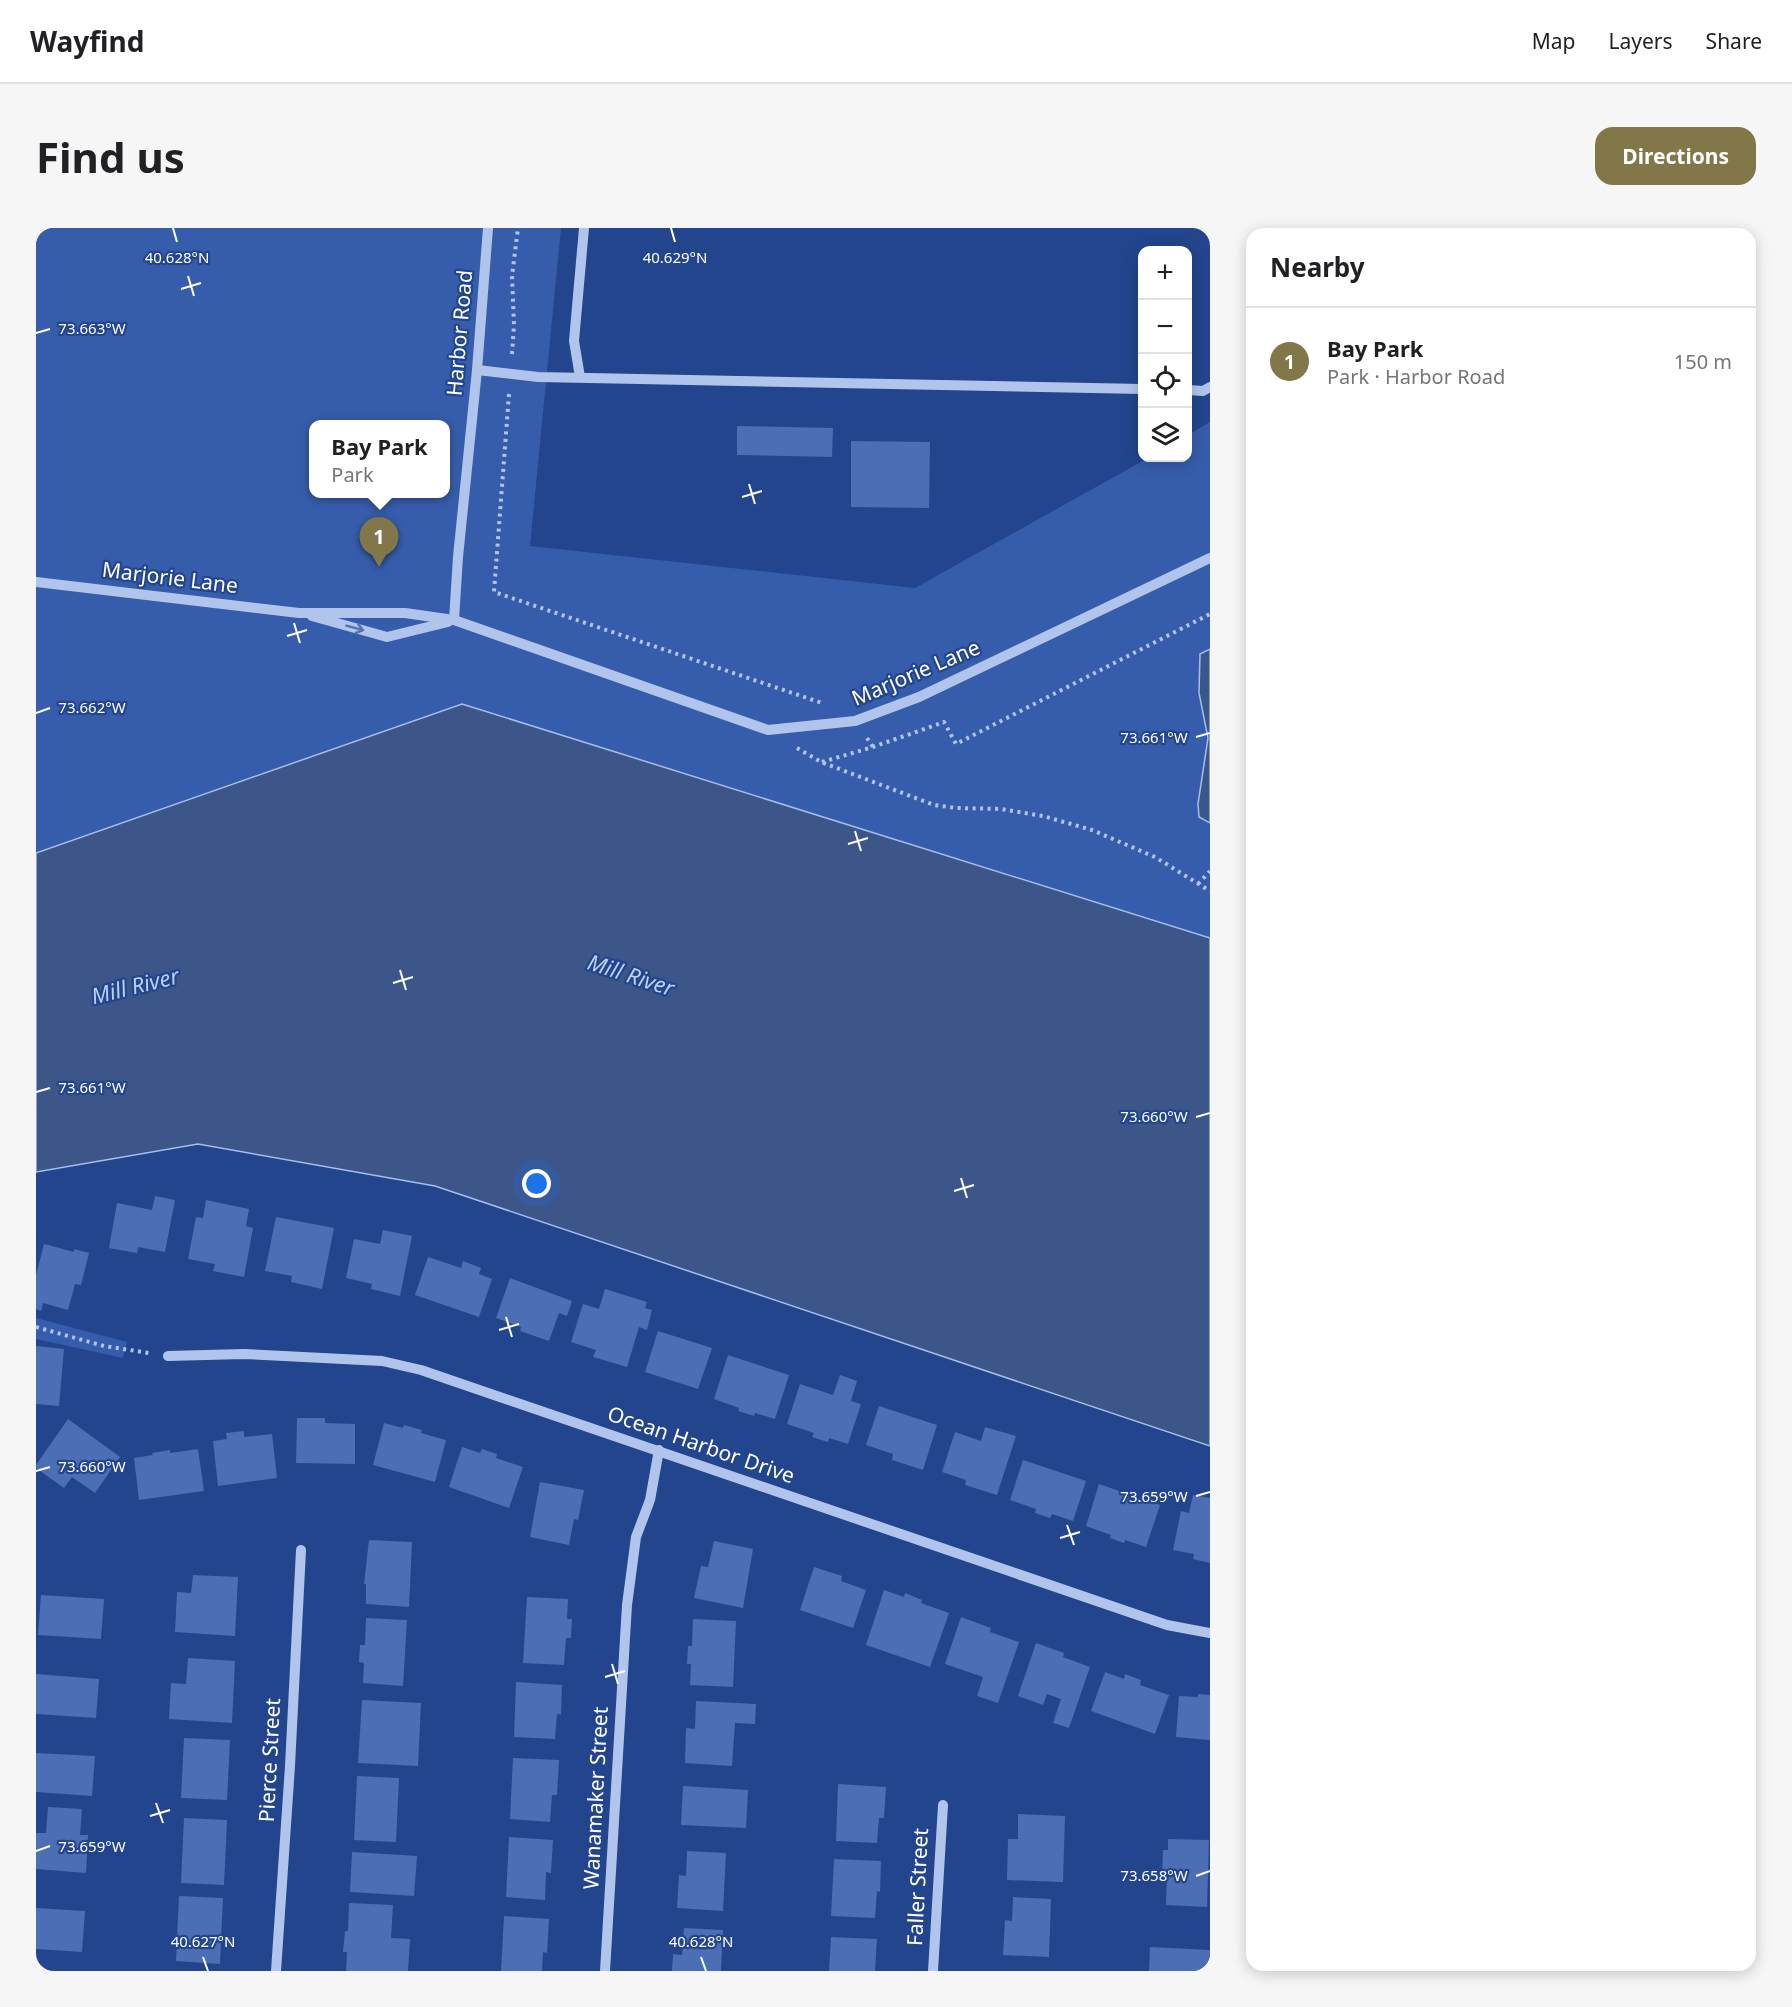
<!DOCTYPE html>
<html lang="en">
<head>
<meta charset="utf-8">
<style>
  body { margin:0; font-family:"Noto Sans",sans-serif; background:#f6f6f6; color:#202124 }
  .controls { position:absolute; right:18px; top:18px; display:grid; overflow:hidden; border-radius:12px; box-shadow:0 3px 15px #0003 }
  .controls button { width:54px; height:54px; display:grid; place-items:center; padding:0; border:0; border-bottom:2px solid #e0e0e0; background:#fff; color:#202124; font:30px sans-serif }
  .you { position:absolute; left:501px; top:956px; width:21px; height:21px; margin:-15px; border:4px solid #fff; border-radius:50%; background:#1a73e8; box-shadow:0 0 0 9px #1a73e833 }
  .badge { display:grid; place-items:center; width:39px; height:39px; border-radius:50%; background:#817748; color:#fff; font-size:20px; font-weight:700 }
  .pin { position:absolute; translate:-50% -50px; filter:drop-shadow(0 2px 3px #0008) }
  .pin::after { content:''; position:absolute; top:32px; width:21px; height:18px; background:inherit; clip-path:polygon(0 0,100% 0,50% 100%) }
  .popup { position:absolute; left:273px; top:192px; width:141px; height:78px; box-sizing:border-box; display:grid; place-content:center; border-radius:12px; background:#fff; filter:drop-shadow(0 2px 4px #0005); font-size:20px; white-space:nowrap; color:#757577 }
  .popup b { font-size:22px; color:#202124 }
  .popup::after { content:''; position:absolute; left:50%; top:100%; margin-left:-12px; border:12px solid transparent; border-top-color:#fff }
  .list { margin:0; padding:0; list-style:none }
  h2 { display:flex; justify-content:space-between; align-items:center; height:78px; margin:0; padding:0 24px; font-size:26px }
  h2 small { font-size:20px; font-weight:400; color:#757577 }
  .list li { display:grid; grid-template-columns:39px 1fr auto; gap:18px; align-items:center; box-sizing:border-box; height:108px; padding:0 24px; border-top:2px solid #e0e0e0 }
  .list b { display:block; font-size:22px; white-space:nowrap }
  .list p { margin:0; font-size:20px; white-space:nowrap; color:#757577 }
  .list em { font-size:20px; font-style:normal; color:#757577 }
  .icon { flex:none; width:33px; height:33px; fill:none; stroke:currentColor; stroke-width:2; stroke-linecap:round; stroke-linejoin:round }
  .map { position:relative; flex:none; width:1174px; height:1743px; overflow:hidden; border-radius:18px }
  header { display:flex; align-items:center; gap:36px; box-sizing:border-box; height:84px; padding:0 30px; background:#fff; border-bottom:2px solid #e0e0e0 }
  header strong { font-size:28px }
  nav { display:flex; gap:33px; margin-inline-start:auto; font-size:21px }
  .intro { display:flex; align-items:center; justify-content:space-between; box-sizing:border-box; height:144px; padding:0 36px }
  h1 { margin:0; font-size:42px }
  .button { padding:15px 27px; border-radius:18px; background:#817748; color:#fff; font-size:21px; font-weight:700 }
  main { display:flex; gap:36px; padding:0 36px }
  aside { flex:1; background:#fff; border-radius:18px; box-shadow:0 3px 15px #0003 }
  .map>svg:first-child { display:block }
  .green { fill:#365dab; fill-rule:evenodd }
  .water { fill:#3c568a; stroke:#a5beed; stroke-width:1.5 }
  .building { fill:#4b6eb5 }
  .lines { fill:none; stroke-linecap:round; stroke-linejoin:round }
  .path { stroke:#b1c5ec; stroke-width:4; stroke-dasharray:3 4.5; stroke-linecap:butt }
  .minor { stroke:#b1c5ec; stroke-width:10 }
  .oneway { stroke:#5472af }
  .ticks { fill:none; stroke:#fff; stroke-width:2 }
  .labels { text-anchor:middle; stroke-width:4.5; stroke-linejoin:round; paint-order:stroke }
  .street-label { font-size:21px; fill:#fff; stroke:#22458e }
  .water-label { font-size:22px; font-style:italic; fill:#bdd0f3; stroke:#22458e }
  .ticks-label { font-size:15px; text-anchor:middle; fill:#fff; stroke:#22458e; stroke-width:4.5; stroke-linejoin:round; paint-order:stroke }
</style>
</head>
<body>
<header>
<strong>Wayfind</strong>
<nav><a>Map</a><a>Layers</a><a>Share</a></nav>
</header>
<div class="intro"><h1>Find us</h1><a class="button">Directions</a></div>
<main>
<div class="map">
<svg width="1174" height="1743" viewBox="0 0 1174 1743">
  <rect width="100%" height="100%" fill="#22458e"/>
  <!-- green -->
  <g class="green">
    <path d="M 0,0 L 525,0 L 494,318 L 879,360 L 1112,230 L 1152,230 L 1152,207 L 1174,194 L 1174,710 L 426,476 L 0,625 ZM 277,196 L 409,196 L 409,266 L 277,266 Z"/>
    <polygon points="0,1090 91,1114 87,1130 0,1111"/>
  </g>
  <!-- water -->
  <g class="water">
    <polygon points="1174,421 1174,595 1163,589 1162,576 1172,510 1163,465 1164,426"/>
    <polygon points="426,476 1174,710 1174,1218 399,958 162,916 0,944 0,625"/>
  </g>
  <!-- building -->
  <g class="building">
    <polygon points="701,198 797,200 796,229 701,227"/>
    <polygon points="815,213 894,214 893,280 815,279"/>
    <polygon points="119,968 139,972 129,1024 102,1019 101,1025 73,1020 81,975 116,982"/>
    <polygon points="170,972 213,981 210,998 217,1000 208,1049 177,1043 179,1036 152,1031 160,989 167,990"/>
    <polygon points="240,989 298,1000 286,1061 255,1054 256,1048 229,1043"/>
    <polygon points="347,1002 376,1008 364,1068 335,1061 336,1056 310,1050 318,1011 344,1016"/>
    <polygon points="8,1016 38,1024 38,1021 53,1025 45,1057 39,1056 32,1082 7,1075 5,1083 0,1081 0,1047"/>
    <polygon points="392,1029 425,1040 427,1033 445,1040 443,1046 456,1051 443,1089 379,1067"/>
    <polygon points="474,1050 536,1073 531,1088 523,1085 513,1113 484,1103 485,1099 460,1090"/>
    <polygon points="569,1061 611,1074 609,1080 616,1082 611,1102 603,1099 591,1139 557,1129 560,1122 535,1114 547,1076 563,1081"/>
    <polygon points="622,1103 676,1120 662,1161 609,1144"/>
    <polygon points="0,1118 28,1121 23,1178 0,1176"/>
    <polygon points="692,1127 753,1147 739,1191 719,1185 718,1188 702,1183 703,1180 678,1171"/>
    <polygon points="804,1147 821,1153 815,1173 825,1176 812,1216 793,1210 792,1214 776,1209 778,1205 751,1196 764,1156 797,1167"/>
    <polygon points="843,1178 901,1197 887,1242 856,1232 857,1226 830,1217"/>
    <polygon points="261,1190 289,1190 289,1195 319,1196 319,1236 260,1235"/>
    <polygon points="32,1191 84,1229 59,1265 36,1249 28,1260 0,1240 0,1237"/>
    <polygon points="348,1195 367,1200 368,1197 386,1202 385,1205 410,1212 399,1254 337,1237"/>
    <polygon points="949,1199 980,1208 961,1267 929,1257 930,1252 906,1244 919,1204 945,1213"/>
    <polygon points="208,1203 208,1209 236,1206 241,1250 182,1258 177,1213 191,1211 190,1205"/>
    <polygon points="426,1219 444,1225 446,1221 461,1226 460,1230 487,1239 473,1280 413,1259"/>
    <polygon points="162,1221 168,1263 103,1272 98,1230 117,1227 116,1225 134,1222 134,1225"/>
    <polygon points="987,1232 1050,1253 1037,1293 1016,1286 1014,1290 999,1285 1000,1281 974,1272"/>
    <polygon points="504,1254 548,1262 542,1292 538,1291 533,1317 494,1309"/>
    <polygon points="1063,1256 1124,1277 1110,1319 1089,1312 1088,1315 1074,1310 1075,1307 1050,1298"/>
    <polygon points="1157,1267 1174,1270 1174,1335 1157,1331 1158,1326 1137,1322 1145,1283 1153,1285"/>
    <polygon points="333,1312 376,1314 373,1379 330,1376 330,1356 328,1356"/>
    <polygon points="678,1313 717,1321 707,1380 658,1370 665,1338 672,1339"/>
    <polygon points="778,1339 806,1348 805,1353 830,1362 817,1400 764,1382"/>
    <polygon points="157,1347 202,1349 199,1408 139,1404 141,1364 155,1365"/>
    <polygon points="848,1362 868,1369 869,1365 886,1372 885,1375 913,1385 894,1439 830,1417"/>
    <polygon points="5,1367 68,1371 65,1411 2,1407"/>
    <polygon points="491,1369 532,1371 531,1391 536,1391 535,1410 530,1410 528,1437 487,1435"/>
    <polygon points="925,1389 955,1400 954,1404 983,1414 962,1475 941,1468 947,1449 909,1436"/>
    <polygon points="330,1390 371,1392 367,1458 327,1455 328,1435 323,1434 324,1417 329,1417"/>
    <polygon points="657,1391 700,1393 697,1459 654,1457 655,1436 651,1436 652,1418 656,1418"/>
    <polygon points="1000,1415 1028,1425 1027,1429 1054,1439 1033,1500 1017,1495 1025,1471 1011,1466 1007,1477 982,1468"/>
    <polygon points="152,1430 199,1433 196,1495 133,1491 135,1455 150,1456"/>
    <polygon points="1069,1444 1088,1451 1089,1446 1105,1452 1104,1457 1133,1467 1119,1506 1055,1483"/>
    <polygon points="0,1446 63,1451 60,1490 0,1486"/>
    <polygon points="480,1454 526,1457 525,1487 521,1486 519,1511 478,1509"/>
    <polygon points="1162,1466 1174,1467 1174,1512 1140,1509 1143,1468 1162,1469"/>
    <polygon points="326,1472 385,1475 382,1538 322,1535"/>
    <polygon points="660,1473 720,1476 719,1496 699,1495 696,1538 649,1535 650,1500 659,1501"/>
    <polygon points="148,1510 194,1512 191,1572 145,1570"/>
    <polygon points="0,1525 59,1528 56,1568 0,1564"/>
    <polygon points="477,1530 523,1532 521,1567 516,1567 514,1594 474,1591"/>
    <polygon points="321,1548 363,1550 360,1614 318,1612"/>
    <polygon points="802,1556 850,1559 848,1590 843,1590 841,1615 800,1613"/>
    <polygon points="647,1558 712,1562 710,1600 645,1597"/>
    <polygon points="12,1579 46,1581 44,1607 52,1607 50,1645 0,1641 0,1605 10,1605"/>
    <polygon points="982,1586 1029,1588 1027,1654 971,1652 972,1611 982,1611"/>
    <polygon points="148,1590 191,1592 188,1657 145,1655"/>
    <polygon points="473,1609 517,1612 515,1645 510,1644 509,1672 470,1669"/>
    <polygon points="1132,1611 1173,1612 1171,1679 1130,1677 1131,1645 1126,1645 1127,1622 1132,1622"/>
    <polygon points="651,1623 690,1625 687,1683 641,1680 643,1647 650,1648"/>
    <polygon points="316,1624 381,1628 378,1668 314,1664"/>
    <polygon points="798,1631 845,1633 844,1664 841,1663 839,1690 795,1688"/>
    <polygon points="143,1668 187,1670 184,1736 140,1733"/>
    <polygon points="977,1669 1015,1671 1013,1729 967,1727 969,1692 976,1693"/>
    <polygon points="313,1675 357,1677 355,1710 374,1711 372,1743 310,1743 311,1724 307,1724 309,1703 312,1703"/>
    <polygon points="0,1680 49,1683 46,1724 0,1721"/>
    <polygon points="468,1688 513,1691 511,1725 507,1724 506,1743 465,1743"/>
    <polygon points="648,1700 687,1702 685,1743 636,1743 637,1726 646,1727"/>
    <polygon points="795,1709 841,1711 839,1743 793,1743"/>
    <polygon points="1114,1719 1174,1722 1174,1743 1113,1743"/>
  </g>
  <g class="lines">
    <!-- path -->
    <g class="path">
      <polyline points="476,126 478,97 476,48 482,0"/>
      <polyline points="473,166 458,364 786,475"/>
      <polyline points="831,510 837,519"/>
      <polyline points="761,520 785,534 898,577 920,580 965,581 1007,588 1056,602 1119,629 1174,663"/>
      <polyline points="786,534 837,519 908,494 920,516 1174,386"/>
      <polyline points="1162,656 1174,643"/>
      <polyline points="0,1099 68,1118 113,1125"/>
    </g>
    <!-- minor -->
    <g class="minor">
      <polyline points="441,142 502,149 1106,161"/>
      <polyline points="544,149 538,113 548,0"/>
      <polyline points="1152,162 1167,163 1174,159"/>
      <polyline points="0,354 263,385 369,385 418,392 732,502 819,493 883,469 1174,330"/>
      <polyline points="276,388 351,409 412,394"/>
      <polyline points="418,392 422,329 441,142 452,0"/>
      <polyline points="132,1128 208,1126 346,1133 385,1142 1131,1397 1174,1405"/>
      <polyline points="240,1743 254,1538 265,1322"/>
      <polyline points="569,1743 591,1377 600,1309 614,1272 623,1222"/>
      <polyline points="897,1743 907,1577"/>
    </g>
  </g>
  <!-- one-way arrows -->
  <defs><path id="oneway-shaft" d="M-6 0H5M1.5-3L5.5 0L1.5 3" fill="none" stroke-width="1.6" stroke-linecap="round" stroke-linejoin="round" transform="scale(1.5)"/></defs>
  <use class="oneway" href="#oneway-shaft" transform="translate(319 400) rotate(15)"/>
  <!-- ticks -->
  <path class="ticks" d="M 137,0 L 141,14M 635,0 L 639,14M 152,48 L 158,68M 145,61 L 165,55M 0,105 L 14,101M 713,256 L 719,276M 706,269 L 726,263M 258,395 L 264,415M 251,408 L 271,402M 0,485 L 14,480M 1160,509 L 1174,505M 819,603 L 825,623M 812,616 L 832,610M 364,742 L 370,762M 357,755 L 377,749M 0,864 L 14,860M 1160,889 L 1174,885M 925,950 L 931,970M 918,963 L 938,957M 470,1089 L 476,1109M 463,1102 L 483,1096M 0,1243 L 14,1239M 1160,1268 L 1174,1264M 1031,1297 L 1038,1317M 1024,1310 L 1044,1304M 576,1436 L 582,1456M 569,1449 L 589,1443M 120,1575 L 127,1595M 114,1588 L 134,1582M 0,1623 L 14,1618M 1160,1648 L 1174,1643M 167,1729 L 172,1743M 665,1729 L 670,1743"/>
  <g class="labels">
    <!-- street labels -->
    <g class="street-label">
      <text transform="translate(424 105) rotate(-85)" y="7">Harbor Road</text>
      <text transform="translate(134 350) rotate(7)" y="7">Marjorie Lane</text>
      <text transform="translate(880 445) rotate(-23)" y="7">Marjorie Lane</text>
      <text transform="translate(665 1217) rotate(19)" y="7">Ocean Harbor Drive</text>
      <text transform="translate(234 1532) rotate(-87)" y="7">Pierce Street</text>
      <text transform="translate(560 1570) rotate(-87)" y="7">Wanamaker Street</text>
      <text transform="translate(882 1659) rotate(-87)" y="7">Faller Street</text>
    </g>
    <!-- water labels -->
    <g class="water-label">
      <text transform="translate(595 747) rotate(18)" y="8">Mill River</text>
      <text transform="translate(99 758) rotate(-14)" y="8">Mill River</text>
    </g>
  </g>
  <g class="ticks-label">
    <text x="141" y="35">40.628°N</text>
    <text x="639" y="35">40.629°N</text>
    <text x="56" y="106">73.663°W</text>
    <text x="56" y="485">73.662°W</text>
    <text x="1118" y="515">73.661°W</text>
    <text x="56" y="865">73.661°W</text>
    <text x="1118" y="894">73.660°W</text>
    <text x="56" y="1244">73.660°W</text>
    <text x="1118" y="1274">73.659°W</text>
    <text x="56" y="1624">73.659°W</text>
    <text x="1118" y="1653">73.658°W</text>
    <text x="167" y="1719">40.627°N</text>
    <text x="665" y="1719">40.628°N</text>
  </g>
</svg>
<div class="controls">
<button>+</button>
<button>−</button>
<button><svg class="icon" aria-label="locate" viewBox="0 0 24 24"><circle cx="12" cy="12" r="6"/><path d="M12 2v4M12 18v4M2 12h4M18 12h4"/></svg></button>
<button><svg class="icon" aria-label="layers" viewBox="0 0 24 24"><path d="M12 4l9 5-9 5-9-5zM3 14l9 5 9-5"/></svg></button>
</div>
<div class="you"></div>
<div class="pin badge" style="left:343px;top:339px">1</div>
<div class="popup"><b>Bay Park</b>Park</div>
</div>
<aside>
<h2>Nearby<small></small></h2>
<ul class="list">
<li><span class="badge">1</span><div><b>Bay Park</b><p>Park · Harbor Road</p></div><em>150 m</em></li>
</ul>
</aside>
</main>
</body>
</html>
